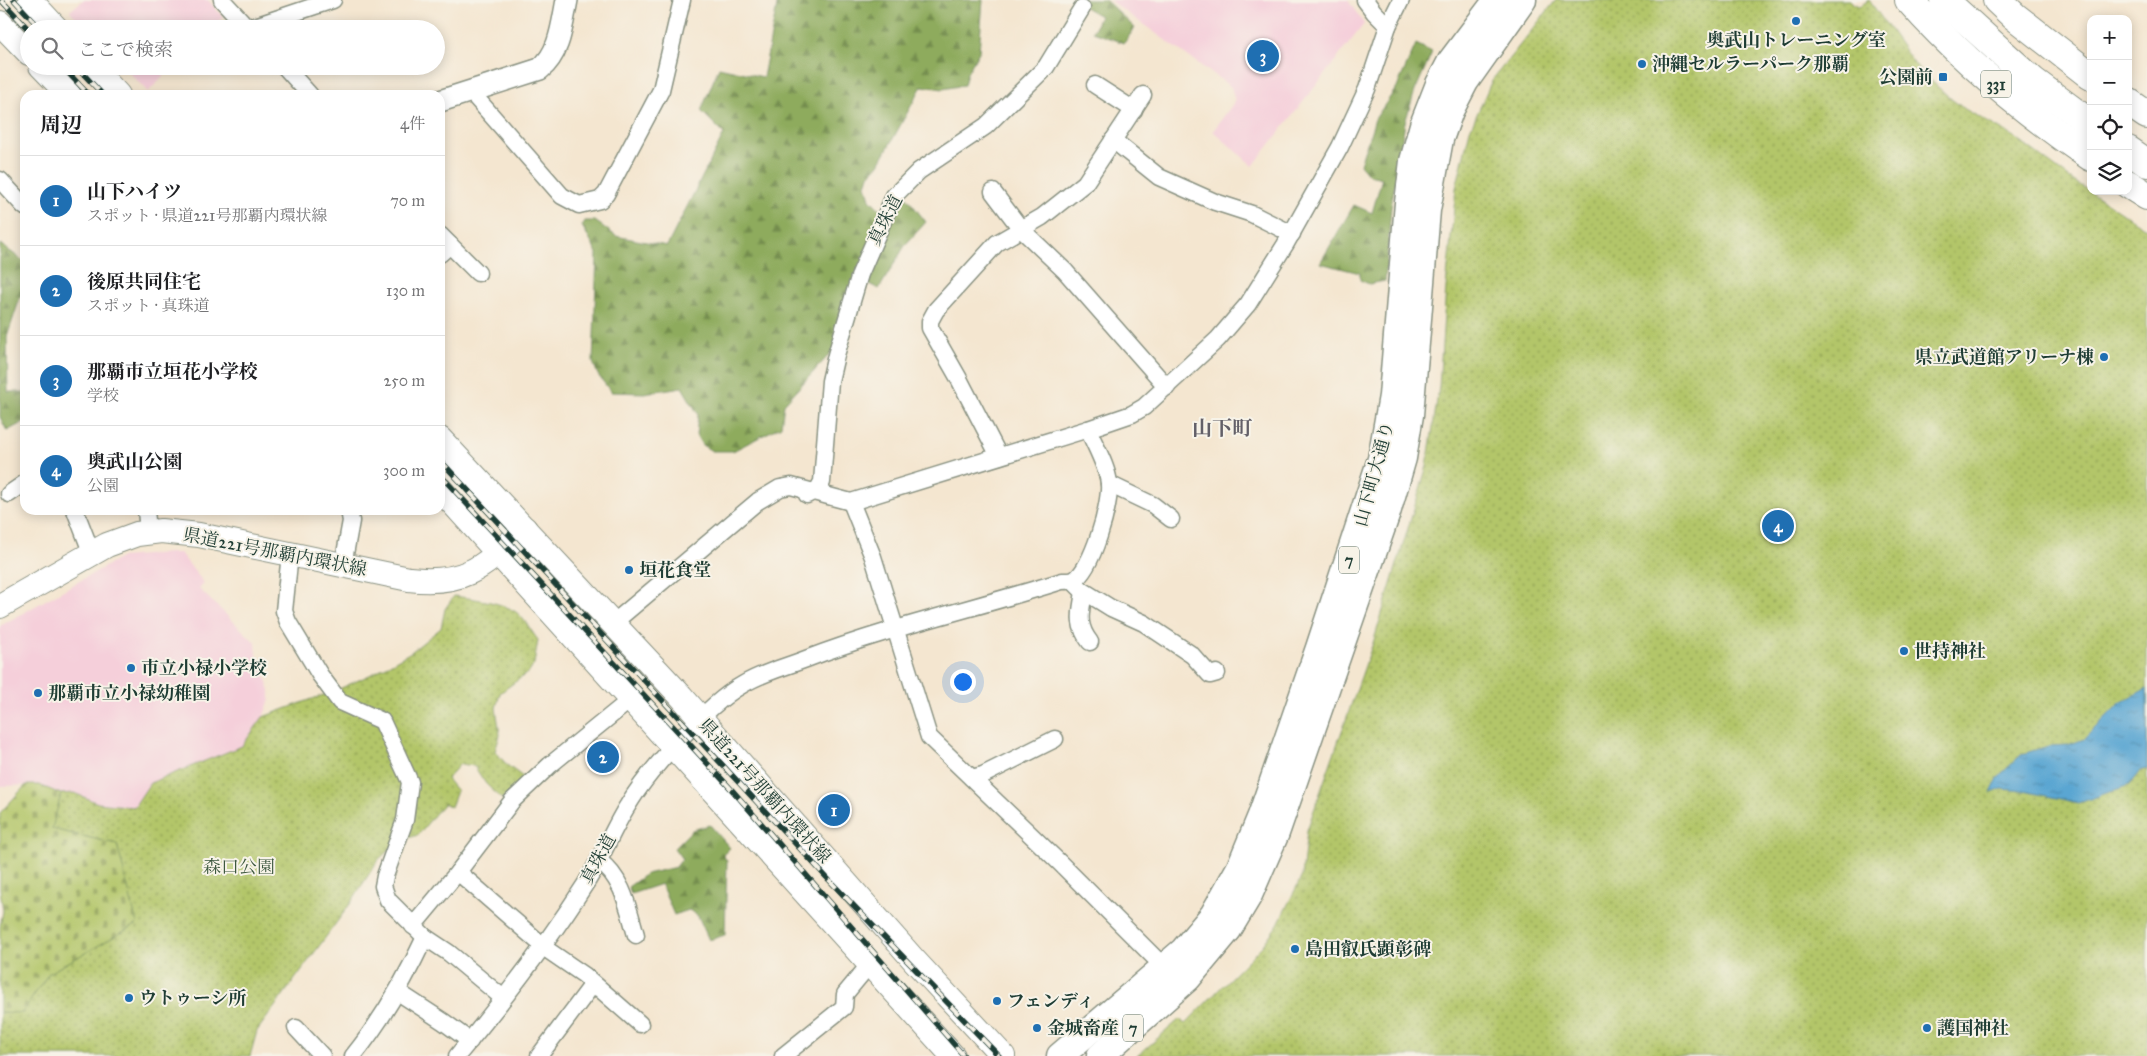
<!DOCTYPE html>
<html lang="ja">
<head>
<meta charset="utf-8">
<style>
  body { margin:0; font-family:"IM FELL Great Primer","Noto Serif JP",serif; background:#f2f2f2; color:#202124 }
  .controls { position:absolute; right:15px; top:15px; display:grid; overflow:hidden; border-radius:10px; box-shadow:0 2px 12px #0003 }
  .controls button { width:45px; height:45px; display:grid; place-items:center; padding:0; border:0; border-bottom:1px solid #e0e0e0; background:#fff; color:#202124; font:25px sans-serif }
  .you { position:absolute; left:962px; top:681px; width:18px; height:18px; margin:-12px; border:4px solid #fff; border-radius:50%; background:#1a73e8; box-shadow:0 0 0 8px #1a73e833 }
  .badge { display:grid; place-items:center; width:32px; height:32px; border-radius:50%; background:#1f6fb2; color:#fff; font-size:16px; font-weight:700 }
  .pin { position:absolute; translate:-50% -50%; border:2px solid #fff; box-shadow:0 1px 5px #0006 }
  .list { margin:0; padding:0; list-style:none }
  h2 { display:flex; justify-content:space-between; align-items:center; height:65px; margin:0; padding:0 20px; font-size:21px }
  h2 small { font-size:16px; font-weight:400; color:#757577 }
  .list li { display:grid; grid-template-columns:32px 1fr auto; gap:15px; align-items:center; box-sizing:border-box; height:90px; padding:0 20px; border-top:1px solid #e0e0e0 }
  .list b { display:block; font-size:19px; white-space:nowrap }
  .list p { margin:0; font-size:16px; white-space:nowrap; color:#757577 }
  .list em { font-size:16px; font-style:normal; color:#757577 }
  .icon { flex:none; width:28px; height:28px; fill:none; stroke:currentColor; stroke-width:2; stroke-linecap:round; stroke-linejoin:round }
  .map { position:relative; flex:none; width:2147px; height:1056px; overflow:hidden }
  .search { position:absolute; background:#fff; box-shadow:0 2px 12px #0003; left:20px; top:20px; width:425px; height:55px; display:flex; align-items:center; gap:12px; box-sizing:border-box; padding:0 18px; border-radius:28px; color:#757577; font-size:19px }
  .panel { position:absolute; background:#fff; box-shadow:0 2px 12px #0003; left:20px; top:90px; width:425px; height:425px; border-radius:15px }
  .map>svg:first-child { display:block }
  .built { fill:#f5cfda }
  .forest { fill:url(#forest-firs); stroke:#567448 }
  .cemetery { fill:url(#cemetery-stones); stroke:#69824e }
  .park { fill:url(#park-dots); stroke:#69824e }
  .water { fill:url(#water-ripples); stroke:#3c7283 }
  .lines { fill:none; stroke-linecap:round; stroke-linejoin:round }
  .minor-casing { stroke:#8a9282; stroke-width:19 }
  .tertiary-casing { stroke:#8a9282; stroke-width:24 }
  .secondary-casing { stroke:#8a9282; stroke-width:26 }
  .primary-casing { stroke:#8a9282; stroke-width:29 }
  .trunk-casing { stroke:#8a9282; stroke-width:30 }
  .minor { stroke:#fff; stroke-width:16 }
  .tertiary { stroke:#fff; stroke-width:21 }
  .secondary { stroke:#fff; stroke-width:24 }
  .primary { stroke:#fff; stroke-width:26 }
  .trunk { stroke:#fff; stroke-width:28 }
  .rail-casing { stroke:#1f3d34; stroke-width:5.5 }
  .rail { stroke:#f7f3e8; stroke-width:4; stroke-dasharray:11; stroke-linecap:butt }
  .poi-dot { fill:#1f6fb2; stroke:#f7f3e8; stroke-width:2 }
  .labels { text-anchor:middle; stroke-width:4; stroke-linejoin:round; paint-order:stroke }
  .shield { fill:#f7f3e8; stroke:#60746a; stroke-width:1 }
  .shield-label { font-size:16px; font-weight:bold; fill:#1f3d34 }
  .poi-label { font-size:18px; font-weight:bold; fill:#1f3d34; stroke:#f7f3e8; text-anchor:start }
  .street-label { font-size:18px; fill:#1f3d34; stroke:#f7f3e8 }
  .park-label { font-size:18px; fill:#3d583f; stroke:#f7f3e8 }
  .quarter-label { font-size:20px; font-weight:bold; fill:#636068; stroke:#f7f3e8 }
</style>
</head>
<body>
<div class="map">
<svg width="2147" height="1056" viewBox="0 0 2147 1056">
  <defs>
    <pattern id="forest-firs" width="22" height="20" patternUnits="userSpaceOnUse" patternTransform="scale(1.25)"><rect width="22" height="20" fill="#8eab5d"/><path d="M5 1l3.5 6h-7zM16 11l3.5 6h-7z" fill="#738c4e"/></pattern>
    <pattern id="cemetery-stones" width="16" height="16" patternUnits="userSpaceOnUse" patternTransform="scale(1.25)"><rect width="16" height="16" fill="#b3c669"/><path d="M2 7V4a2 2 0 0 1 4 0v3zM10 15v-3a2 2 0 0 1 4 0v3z" fill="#91a257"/></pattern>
    <pattern id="park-dots" width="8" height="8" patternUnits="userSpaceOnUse" patternTransform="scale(1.25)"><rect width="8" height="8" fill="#b3c669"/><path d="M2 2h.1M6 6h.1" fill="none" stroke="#91a257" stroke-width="1.8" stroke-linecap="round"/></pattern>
    <pattern id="water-ripples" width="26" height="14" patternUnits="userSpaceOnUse" patternTransform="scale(1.25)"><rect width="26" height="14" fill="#5aa6d2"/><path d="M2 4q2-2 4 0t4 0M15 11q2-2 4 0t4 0" fill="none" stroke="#4a88ab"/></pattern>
  </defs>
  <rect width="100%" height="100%" fill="#f7f3e8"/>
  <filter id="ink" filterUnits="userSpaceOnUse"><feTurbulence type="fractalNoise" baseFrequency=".02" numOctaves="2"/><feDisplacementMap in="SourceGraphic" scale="10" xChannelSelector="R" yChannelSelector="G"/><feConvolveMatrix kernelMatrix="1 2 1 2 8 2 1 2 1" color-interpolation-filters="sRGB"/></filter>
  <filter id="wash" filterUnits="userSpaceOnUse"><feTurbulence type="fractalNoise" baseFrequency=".0096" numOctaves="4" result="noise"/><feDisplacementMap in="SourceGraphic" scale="20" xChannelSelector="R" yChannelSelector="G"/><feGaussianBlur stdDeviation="1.12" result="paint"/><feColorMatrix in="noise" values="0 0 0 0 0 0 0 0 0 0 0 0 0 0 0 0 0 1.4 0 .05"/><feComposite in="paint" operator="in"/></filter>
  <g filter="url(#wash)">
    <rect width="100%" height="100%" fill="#f4e6d0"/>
    <!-- built -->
    <g class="built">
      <polygon points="83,0 208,0 223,17 211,29 87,29 70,11"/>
      <polygon points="1109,0 1348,0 1364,24 1253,166 1213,131 1235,101 1231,87"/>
      <polygon points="123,66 173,66 148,92"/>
      <polygon points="170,553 180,553 204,583 199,589 256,643 257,655 270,690 270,700 263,717 242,746 150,783 134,807 98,803 74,793 61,794 39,785 0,786 0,626 122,557"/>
    </g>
    <!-- forest -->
    <g class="forest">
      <polygon points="778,0 983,0 979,52 967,73 964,85 943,89 922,86 879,164 869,175 866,185 870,199 886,215 905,195 926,222 906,244 879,289 867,283 839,344 784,404 781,426 733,451 712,451 702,445 696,435 698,414 682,387 644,393 611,392 598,375 593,362 597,253 582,226 585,221 595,221 616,236 667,246 724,134 701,111 719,67 763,77"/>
      <polygon points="1072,0 1105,0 1135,28 1124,43 1093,32 1100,16"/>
      <polygon points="1416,44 1432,52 1415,91 1405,122 1391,208 1385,281 1369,284 1360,280 1360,273 1320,263 1354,205 1372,213 1382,178 1369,175 1360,164 1375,119 1397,87"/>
      <polygon points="0,244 25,262 25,283 7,337 8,392 24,392 24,422 7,431 0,417"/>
      <polygon points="710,825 730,848 723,855 727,861 725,935 709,940 698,916 689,910 674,915 661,884 631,894 628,887 646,874 676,867 682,859 674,848 692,830"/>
    </g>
    <!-- cemetery -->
    <polygon class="cemetery" points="26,785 39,785 61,794 53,829 117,844 138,924 49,973 22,1014 0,1012 0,927 3,911 0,888 0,813"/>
    <!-- park -->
    <g class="park">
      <polygon points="1556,0 1850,0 1854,4 1860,6 1869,0 1918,69 1949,97 1963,108 2014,137 2069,178 2147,229 2147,1056 1137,1056 1180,1019 1185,1024 1263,945 1278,924 1302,876 1307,830 1373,643 1427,466 1439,387 1446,287 1456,188 1470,130 1492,80"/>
      <path d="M 454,596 C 473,599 500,601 516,612 C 525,619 531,631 538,640 L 534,664 L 530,671 L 500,693 L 496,708 L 500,735 L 495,751 L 507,765 L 523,777 L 523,781 L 502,799 L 486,784 L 474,766 L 460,764 L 447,779 L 457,791 L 451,807 L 444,803 L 418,835 L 399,841 L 378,860 L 350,904 L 257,1031 L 250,1056 L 0,1056 L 0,1012 L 22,1013 L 49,973 L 137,924 L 117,844 L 52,829 L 61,794 L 74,793 L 98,803 L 134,807 L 150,783 L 242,746 L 263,717 L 337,690 L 374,673 L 411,652 L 441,628 L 445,609 Z"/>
    </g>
    <!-- water -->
    <polygon class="water" points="2147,688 2147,769 2140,771 2129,785 2079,803 2024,791 2002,789 1991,793 1999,776 2022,754 2048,746 2068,745 2084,739 2120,703"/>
  </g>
  <g filter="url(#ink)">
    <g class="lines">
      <!-- minor casing -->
      <g class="minor-casing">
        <g id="minor">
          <polyline points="222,0 249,29"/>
          <polyline points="1365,0 1374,12 1388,26"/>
          <polyline points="249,28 333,0"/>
          <polyline points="284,66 310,95"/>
          <polyline points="1095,85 1134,110"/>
          <polyline points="471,92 562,196 579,205 600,200 606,194 661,90 682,0"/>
          <polyline points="1113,140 1159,177 1215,202 1252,214 1292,234"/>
          <polyline points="0,180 25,207"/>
          <polyline points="993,192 1021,229 1065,271 1167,387"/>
          <polyline points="440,235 450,245 440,254"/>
          <polyline points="450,245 478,273"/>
          <polyline points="999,456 958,377 930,328 930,321 936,310 997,243 1042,217 1085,183 1143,95"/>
          <polyline points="1109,484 1153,505 1171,519"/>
          <polyline points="9,494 25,483"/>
          <polyline points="807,495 818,489 822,482 830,381 836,355 860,274 894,196 919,171 986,126 1046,67 1082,8"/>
          <polyline points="851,502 873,557 929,737 1060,863 1164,967"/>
          <polyline points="75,510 92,554"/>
          <polyline points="146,510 148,532"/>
          <polyline points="290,554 284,611 288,622 320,675 340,702 382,721 410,782 405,820 385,876 383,886 388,900 425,937 449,953 503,998"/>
          <polyline points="343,565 351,521 349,510"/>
          <polyline points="1073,581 1082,590 1111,608 1144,623 1192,655 1210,675 1217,673"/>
          <path d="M 1084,592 C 1081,612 1076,624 1090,642"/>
          <polyline points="612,624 758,501 780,488 791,486 851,502 1088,429 1132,414 1144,407 1218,339 1248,304 1285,245 1340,147 1367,89 1388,26 1401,0"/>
          <polyline points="972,778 983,775 1055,739"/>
          <path d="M 599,861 C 623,878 628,908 636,935"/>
          <polyline points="458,872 549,951 584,975 640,1024"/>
          <polyline points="413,926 458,872 512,801 550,765 630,700"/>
          <polyline points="398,992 444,1022 470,1041"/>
          <polyline points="296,1028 322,1056"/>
          <path d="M 353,1056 C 383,1019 405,980 425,937"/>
          <path d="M 457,1056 C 503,1001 547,944 586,883 C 602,858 612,830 628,805 C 648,771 708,704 742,685 C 761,673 785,667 806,659 C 890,627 977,608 1062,581 C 1066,581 1071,581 1074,580 C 1092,570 1111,504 1109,483 C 1107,466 1095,446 1088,429"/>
          <polyline points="539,1056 593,984"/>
          <polyline points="783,1056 844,1007 845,994 869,965"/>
        </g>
      </g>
      <!-- tertiary casing -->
      <g class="tertiary-casing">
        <path id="tertiary" d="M 440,101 L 540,69 C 560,53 562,25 567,0"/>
      </g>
      <!-- secondary casing -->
      <g class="secondary-casing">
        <g id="secondary">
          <polyline points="30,0 57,29"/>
          <polyline points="0,23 29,53"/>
          <polyline points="41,66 69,95"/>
          <polyline points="91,66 118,95"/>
          <polyline points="440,439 681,696 914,960 1003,1056"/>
          <polyline points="440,489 953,1056"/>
          <path d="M 0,606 L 107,545 L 137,534 L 161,531 L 199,535 L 409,579 C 467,586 485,565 525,529"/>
        </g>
      </g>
      <!-- primary casing -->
      <g class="primary-casing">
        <g id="primary">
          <polyline points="1060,1056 1183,951 1213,915 1240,867 1261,816 1319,648 1381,459 1392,396 1408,203 1413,161 1423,125 1439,84 1451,61 1497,0"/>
          <polyline points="1100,1056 1188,978 1228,930 1249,895 1276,833 1387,513 1403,458 1410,415 1427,210 1440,139 1450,111 1465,82 1523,0"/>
        </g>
      </g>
      <!-- trunk casing -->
      <g class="trunk-casing">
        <g id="trunk">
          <path d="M 1909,0 C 1962,60 2025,112 2091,157"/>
          <polyline points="1944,0 2033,81 2091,124"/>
          <polyline points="1997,0 2014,16 2091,76"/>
          <polyline points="2128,102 2147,115"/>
          <polyline points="2128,150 2147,163"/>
          <polyline points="2128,184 2147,196"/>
        </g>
      </g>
      <!-- minor -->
      <use href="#minor" class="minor"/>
      <!-- tertiary -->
      <use href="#tertiary" class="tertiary"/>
      <!-- secondary -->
      <use href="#secondary" class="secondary"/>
      <!-- primary -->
      <use href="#primary" class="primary"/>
      <!-- trunk -->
      <use href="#trunk" class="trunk"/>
      <!-- rail casing -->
      <g class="rail-casing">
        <g id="rail">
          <polyline points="1,0 29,30"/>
          <polyline points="14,0 41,29"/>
          <polyline points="62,66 89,95"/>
          <polyline points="76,66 103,95"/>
          <polyline points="440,460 829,880 999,1056"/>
          <polyline points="440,475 733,791 964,1056"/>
        </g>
      </g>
      <!-- rail -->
      <use href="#rail" class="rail"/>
    </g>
  </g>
  <!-- markers -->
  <g class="poi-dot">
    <circle cx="1796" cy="21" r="5"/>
    <circle cx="1642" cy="64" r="5"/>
    <rect x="1938" y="72" width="10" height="10" rx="2.5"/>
    <circle cx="2104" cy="357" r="5"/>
    <circle cx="629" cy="570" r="5"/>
    <circle cx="1904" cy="651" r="5"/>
    <circle cx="131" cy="668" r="5"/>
    <circle cx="38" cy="693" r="5"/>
    <circle cx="1295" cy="949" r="5"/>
    <circle cx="129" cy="998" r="5"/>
    <circle cx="997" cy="1001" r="5"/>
    <circle cx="1037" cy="1028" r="5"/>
    <circle cx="1927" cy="1028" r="5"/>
  </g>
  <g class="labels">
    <!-- shield labels -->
    <g class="shield">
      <rect x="1981" y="70.5" width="30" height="27" rx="4"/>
      <rect x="1339" y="546.5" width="20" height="27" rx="4"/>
      <rect x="1123" y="1014.5" width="20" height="27" rx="4"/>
    </g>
    <g class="shield-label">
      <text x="1996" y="90">331</text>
      <text x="1349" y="566">7</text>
      <text x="1133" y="1034">7</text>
    </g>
    <!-- poi labels -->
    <g class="poi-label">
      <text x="1796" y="46" text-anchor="middle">奥武山トレーニング室</text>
      <text x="1652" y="70">沖縄セルラーパーク那覇</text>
      <text x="1933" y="83" text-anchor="end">公園前</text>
      <text x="2094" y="363" text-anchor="end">県立武道館アリーナ棟</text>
      <text x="639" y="576">垣花食堂</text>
      <text x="1914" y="657">世持神社</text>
      <text x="141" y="674">市立小禄小学校</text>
      <text x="48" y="699">那覇市立小禄幼稚園</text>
      <text x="1305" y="955">島田叡氏顕彰碑</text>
      <text x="139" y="1004">ウトゥーシ所</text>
      <text x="1007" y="1007">フェンディ</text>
      <text x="1047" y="1034">金城畜産</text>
      <text x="1937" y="1034">護国神社</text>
    </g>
    <!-- street labels -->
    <g class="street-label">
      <text transform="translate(885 220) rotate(-63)" y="6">真珠道</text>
      <text transform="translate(1374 474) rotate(-75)" y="6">山下町大通り</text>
      <text transform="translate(275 552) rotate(11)" y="6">県道221号那覇内環状線</text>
      <text transform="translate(765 791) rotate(48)" y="6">県道221号那覇内環状線</text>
      <text transform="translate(598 859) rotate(-61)" y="6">真珠道</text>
    </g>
    <!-- park labels -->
    <g class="park-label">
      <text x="239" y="873">森口公園</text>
    </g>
    <!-- quarter labels -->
    <g class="quarter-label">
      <text x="1222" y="435">山下町</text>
    </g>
  </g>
</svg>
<div class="controls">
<button>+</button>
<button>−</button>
<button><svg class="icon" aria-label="locate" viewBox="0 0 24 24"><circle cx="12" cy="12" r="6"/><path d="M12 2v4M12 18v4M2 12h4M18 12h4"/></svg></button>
<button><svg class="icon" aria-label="layers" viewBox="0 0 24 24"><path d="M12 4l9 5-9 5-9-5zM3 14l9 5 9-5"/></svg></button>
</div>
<div class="you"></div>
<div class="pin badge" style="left:834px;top:810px">1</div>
<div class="pin badge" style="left:603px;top:757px">2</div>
<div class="pin badge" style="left:1263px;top:56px">3</div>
<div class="pin badge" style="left:1778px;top:526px">4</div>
<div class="search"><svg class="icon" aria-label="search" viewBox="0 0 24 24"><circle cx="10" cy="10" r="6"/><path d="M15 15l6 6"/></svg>ここで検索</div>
<section class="panel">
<h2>周辺<small>4件</small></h2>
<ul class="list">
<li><span class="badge">1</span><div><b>山下ハイツ</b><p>スポット · 県道221号那覇内環状線</p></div><em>70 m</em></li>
<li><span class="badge">2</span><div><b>後原共同住宅</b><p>スポット · 真珠道</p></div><em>130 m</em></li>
<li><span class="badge">3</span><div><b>那覇市立垣花小学校</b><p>学校</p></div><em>250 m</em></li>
<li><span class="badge">4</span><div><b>奥武山公園</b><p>公園</p></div><em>300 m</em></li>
</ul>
</section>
</div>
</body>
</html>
